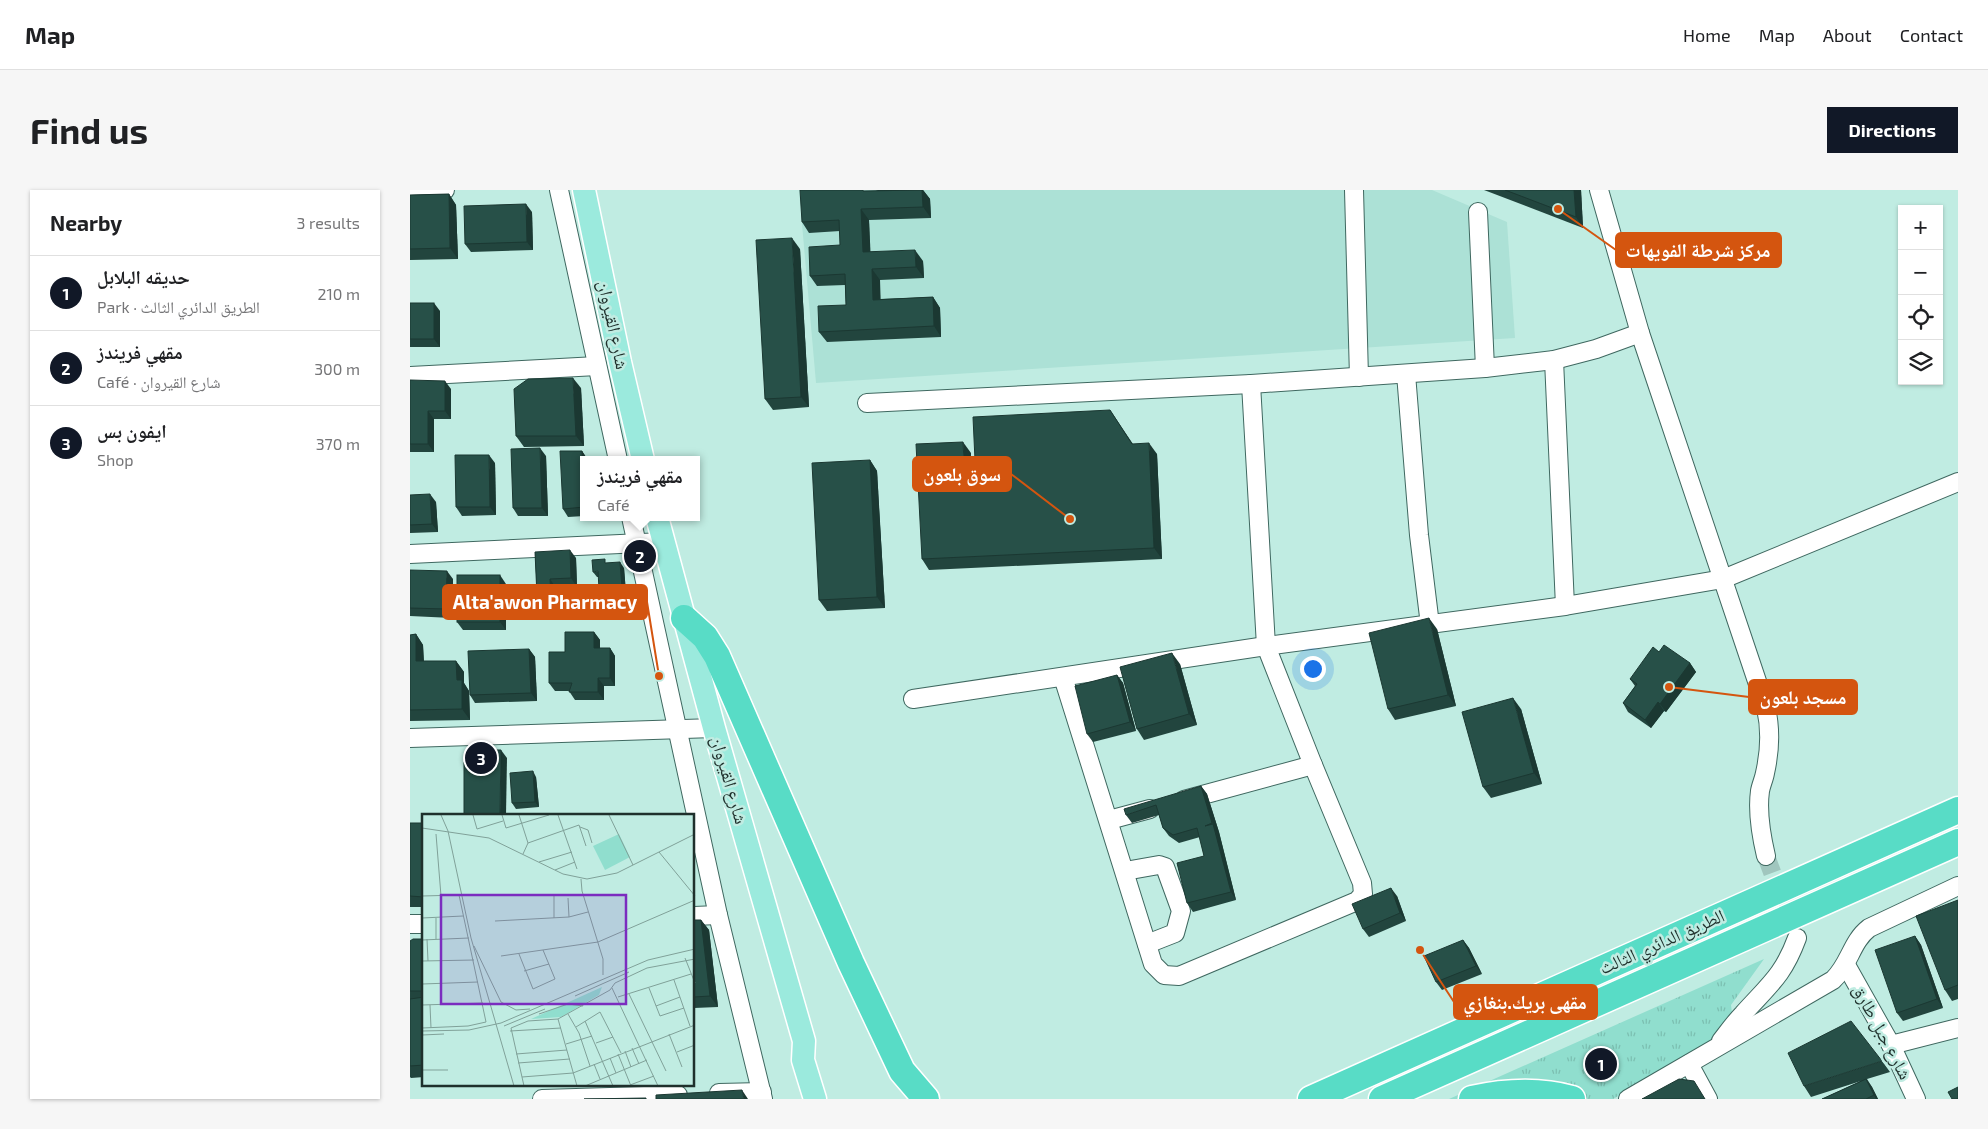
<!DOCTYPE html>
<html lang="en">
<head>
<meta charset="utf-8">
<style>
  body { margin:0; font-family:"Exo 2","Noto Naskh Arabic",sans-serif; background:#f6f6f6; color:#202124 }
  .controls { position:absolute; right:15px; top:15px; display:grid; overflow:hidden; border-radius:0px; box-shadow:0 1px 4px #0004 }
  .controls button { width:45px; height:45px; display:grid; place-items:center; padding:0; border:0; border-bottom:1px solid #e0e0e0; background:#fff; color:#202124; font:25px sans-serif }
  .you { position:absolute; left:902px; top:478px; width:18px; height:18px; margin:-12px; border:4px solid #fff; border-radius:50%; background:#1a73e8; box-shadow:0 0 0 8px #1a73e833 }
  .badge { display:grid; place-items:center; width:32px; height:32px; border-radius:50%; background:#111827; color:#fff; font-size:16px; font-weight:700 }
  .pin { position:absolute; translate:-50% -50%; border:2px solid #fff; box-shadow:0 1px 5px #0006 }
  .popup { position:absolute; left:170px; top:266px; width:120px; height:65px; box-sizing:border-box; display:grid; place-content:center; border-radius:0px; background:#fff; filter:drop-shadow(0 1px 4px #0005); font-size:16px; white-space:nowrap; color:#757577 }
  .popup b { font-size:19px; color:#202124 }
  .popup::after { content:''; position:absolute; left:50%; top:100%; margin-left:-10px; border:10px solid transparent; border-top-color:#fff }
  .list { margin:0; padding:0; list-style:none }
  h2 { display:flex; justify-content:space-between; align-items:center; height:65px; margin:0; padding:0 20px; font-size:21px }
  h2 small { font-size:16px; font-weight:400; color:#757577 }
  .list li { display:grid; grid-template-columns:32px 1fr auto; gap:15px; align-items:center; box-sizing:border-box; height:75px; padding:0 20px; border-top:1px solid #e0e0e0 }
  .list b { display:block; font-size:19px; white-space:nowrap }
  .list p { margin:0; font-size:16px; white-space:nowrap; color:#757577 }
  .list em { font-size:16px; font-style:normal; color:#757577 }
  .icon { flex:none; width:28px; height:28px; fill:none; stroke:currentColor; stroke-width:2; stroke-linecap:round; stroke-linejoin:round }
  .map { position:relative; flex:none; width:1548px; height:909px; overflow:hidden; border-radius:0px }
  header { display:flex; align-items:center; gap:30px; box-sizing:border-box; height:70px; padding:0 25px; background:#fff; border-bottom:1px solid #e0e0e0 }
  header strong { font-size:24px }
  nav { display:flex; gap:28px; margin-inline-start:auto; font-size:18px }
  .intro { display:flex; align-items:center; justify-content:space-between; box-sizing:border-box; height:120px; padding:0 30px }
  h1 { margin:0; font-size:35px }
  .button { padding:12px 22px; border-radius:0px; background:#111827; color:#fff; font-size:18px; font-weight:700 }
  main { display:flex; gap:30px; padding:0 30px }
  aside { flex:1; background:#fff; border-radius:0px; box-shadow:0 1px 4px #0004 }
  .map>svg:first-child { display:block }
  .built { fill:#ace1d6 }
  .grass { fill:url(#grass-tufts) }
  .lines { fill:none; stroke-linecap:round; stroke-linejoin:round }
  .minor-tunnel { stroke:#a0c6be; stroke-width:18; stroke-dasharray:18 9; stroke-linecap:butt }
  .minor-casing { stroke:#3f6860; stroke-width:20 }
  .major-casing { stroke:#fff; stroke-width:25 }
  .highway-casing { stroke:#fff; stroke-width:29 }
  .minor { stroke:#fff; stroke-width:18 }
  .major { stroke:#9beadd; stroke-width:22 }
  .highway { stroke:#58dcc6; stroke-width:26 }
  .wall { fill:#22453e }
  .shaded-wall { fill:#1b3832 }
  .building { fill:#275048; stroke:#1b3832 }
  .labels { text-anchor:middle; stroke-width:5; stroke-linejoin:round; paint-order:stroke }
  .street-label { font-size:18px; fill:#1f302c; stroke:#c0ece2 }
  .inset-road { fill:none; stroke:#80a199; stroke-width:1 }
  .view { fill:#7b2cbf; fill-opacity:0.15; stroke:#7b2cbf; stroke-width:2.5 }
  .inset-edge { fill:none; stroke:#1f302c; stroke-width:2.5 }
  .leader { fill:none; stroke:#d4550f; stroke-width:2 }
  .callout-dot { fill:#d4550f; stroke:#c0ece2; stroke-width:2 }
  .callout { fill:#d4550f; stroke:#d4550f; stroke-width:2 }
  .callout-label { font-size:19px; text-anchor:middle; font-weight:bold; fill:#fff }
</style>
</head>
<body>
<header>
<strong>Map</strong>
<nav><a>Home</a><a>Map</a><a>About</a><a>Contact</a></nav>
</header>
<div class="intro"><h1>Find us</h1><a class="button">Directions</a></div>
<main>
<aside>
<h2>Nearby<small>3 results</small></h2>
<ul class="list">
<li><span class="badge">1</span><div><b>حديقه البلابل</b><p>Park · الطريق الدائري الثالث</p></div><em>210 m</em></li>
<li><span class="badge">2</span><div><b>مقهي فريندز</b><p>Café · شارع القيروان</p></div><em>300 m</em></li>
<li><span class="badge">3</span><div><b>ايفون بس</b><p>Shop</p></div><em>370 m</em></li>
</ul>
</aside>
<div class="map">
<svg width="1548" height="909" viewBox="0 0 1548 909">
  <defs>
    <pattern id="grass-tufts" width="24" height="20" patternUnits="userSpaceOnUse" patternTransform="scale(1.25)"><rect width="24" height="20" fill="#90dece"/><path d="M3 7l-1-3M5 7V3M7 7l1-3M15 17l-1-3M17 17v-4M19 17l1-3" fill="none" stroke="#7cbfb1"/></pattern>
  </defs>
  <rect width="100%" height="100%" fill="#c0ece2"/>
  <!-- built -->
  <polygon class="built" points="389,0 1022,0 1097,32 1105,148 406,193"/>
  <!-- grass -->
  <polygon class="grass" points="1354,769 1321,815 1324,838 1203,909 1039,909"/>
  <g class="lines">
    <!-- minor-tunnel -->
    <polyline class="minor-tunnel" points="1356,666 1383,738"/>
    <!-- minor casing -->
    <g class="minor-casing">
      <g id="minor">
        <polyline points="149,0 208,270"/>
        <polyline points="944,0 949,187"/>
        <path d="M 1189,0 L 1230,143 L 1356,518 C 1361,540 1360,561 1355,583 C 1354,589 1351,595 1350,601 C 1347,623 1351,645 1356,666"/>
        <polyline points="0,2 35,0"/>
        <polyline points="1068,22 1075,178"/>
        <polyline points="1144,170 1155,416"/>
        <polyline points="996,184 1009,345 1020,435"/>
        <polyline points="0,186 187,176"/>
        <polyline points="457,213 841,194 1075,178 1144,170 1186,159 1230,143"/>
        <polyline points="221,327 308,725 353,909"/>
        <polyline points="0,364 253,352"/>
        <polyline points="653,487 743,774 754,785 769,786 947,711 953,704 952,693 903,575 856,456 841,194"/>
        <polyline points="503,509 856,456 1155,416 1313,389 1548,292"/>
        <polyline points="0,548 304,538"/>
        <polyline points="774,610 903,575"/>
        <polyline points="699,630 740,619"/>
        <polyline points="715,681 749,675 755,677 771,721 765,743 737,754"/>
        <polyline points="284,726 308,725"/>
        <polyline points="0,734 14,734"/>
        <polyline points="1436,775 1481,855 1506,909"/>
        <path d="M 1311,851 C 1318,842 1325,832 1333,824 C 1359,795 1373,786 1387,748"/>
        <polyline points="1481,855 1548,838"/>
        <polyline points="1279,874 1298,909"/>
        <polyline points="309,903 352,902"/>
        <polyline points="132,909 268,905"/>
        <path d="M 1218,909 L 1423,790 C 1440,774 1441,752 1459,738 L 1548,696"/>
      </g>
    </g>
    <!-- major casing -->
    <g class="major-casing">
      <g id="major">
        <polyline points="174,0 210,172 233,270"/>
        <polyline points="247,327 304,538 394,851 393,870 405,909"/>
      </g>
    </g>
    <!-- highway casing -->
    <g class="highway-casing">
      <g id="highway">
        <polyline points="274,428 295,447 307,466 441,773 492,881 516,909"/>
        <polyline points="901,909 1548,620"/>
        <polyline points="972,909 1548,652"/>
        <path d="M 1062,909 C 1094,902 1130,900 1162,909"/>
      </g>
    </g>
    <!-- minor -->
    <use href="#minor" class="minor"/>
    <!-- major -->
    <use href="#major" class="major"/>
    <!-- highway -->
    <use href="#highway" class="highway"/>
  </g>
  <!-- wall -->
  <g class="wall">
    <polygon points="468,0 513,0 520,9 521,28 459,30 460,62 513,71 514,88 470,90 470,109 523,107 530,118 531,147 417,152 409,142 436,115 435,95 407,96 400,86 430,55 430,41 399,43 392,32"/>
    <polygon points="1074,0 1171,0 1173,38"/>
    <polygon points="39,4 46,15 48,69 0,70 0,5"/>
    <polygon points="122,22 123,60 61,62 55,54"/>
    <polygon points="390,59 399,217 363,220 355,209"/>
    <polygon points="0,113 30,121 30,157 0,157"/>
    <polygon points="0,190 41,199 41,229 24,229 24,262 0,262"/>
    <polygon points="171,198 174,256 114,257 106,246"/>
    <polygon points="700,220 723,254 747,264 752,369 519,380 512,369 561,263 561,271 565,270"/>
    <polygon points="172,261 178,270 174,270 174,326 158,327 153,319"/>
    <polygon points="136,266 138,326 108,326 103,318"/>
    <polygon points="460,270 467,281 475,418 417,421 409,410"/>
    <polygon points="85,273 86,325 52,326 46,317"/>
    <polygon points="0,305 26,312 28,342 0,343"/>
    <polygon points="125,362 166,368 167,397 146,398 147,414 133,414 127,406"/>
    <polygon points="214,378 216,403 193,404 189,399 189,387 187,387 183,382"/>
    <polygon points="0,380 43,389 42,428 0,426"/>
    <polygon points="96,394 96,440 53,440 47,432"/>
    <polygon points="1027,439 1046,516 985,530 978,519"/>
    <polygon points="184,442 190,450 190,458 200,458 205,466 205,496 194,496 194,510 165,510 159,501 145,501 139,493 155,462"/>
    <polygon points="6,444 13,455 14,471 46,471 54,482 54,493 59,501 60,530 0,531 0,445"/>
    <polygon points="119,459 125,467 127,511 65,513 60,505"/>
    <polygon points="1249,462 1280,473 1286,482 1256,522 1254,521 1241,538 1218,522 1213,513 1225,496 1220,489"/>
    <polygon points="770,474 787,535 734,550 727,539"/>
    <polygon points="707,485 713,493 726,541 683,552 677,544"/>
    <polygon points="1111,519 1132,594 1081,608 1073,597"/>
    <polygon points="126,587 129,617 106,619 102,613"/>
    <polygon points="791,596 797,604 809,642 826,710 783,722 777,713 794,666 790,647 769,653 759,646 753,638 749,625 722,633 716,625"/>
    <rect x="0" y="633" width="14" height="84"/>
    <polygon points="987,706 996,731 959,747 953,739"/>
    <polygon points="1548,710 1548,809 1542,811 1535,800"/>
    <polygon points="284,730 291,730 299,740 308,817 284,818"/>
    <polygon points="1505,746 1511,755 1533,818 1493,831 1487,823"/>
    <polygon points="14,749 14,887 1,888 0,887 0,751"/>
    <polygon points="1053,750 1059,758 1072,784 1032,800 1026,792"/>
    <polygon points="1472,871 1480,882 1457,889 1462,897 1468,909 1412,909 1451,891 1401,907 1394,896"/>
    <polygon points="78,895 116,895 115,897 79,897"/>
  </g>
  <!-- shaded-wall -->
  <g class="shaded-wall">
    <polygon points="512,0 513,0 520,9 521,28 513,17"/>
    <polygon points="1164,0 1171,0 1173,38 1166,27"/>
    <polygon points="39,4 46,15 48,69 40,58"/>
    <polygon points="116,14 122,22 123,60 117,52"/>
    <polygon points="451,19 459,30 461,73 453,62"/>
    <polygon points="382,48 390,59 399,217 391,207"/>
    <polygon points="505,60 513,71 514,88 506,77"/>
    <polygon points="462,79 470,90 471,120 463,110"/>
    <polygon points="523,107 530,118 531,147 524,136"/>
    <polygon points="24,113 30,121 30,157 24,149"/>
    <polygon points="163,188 171,198 174,256 166,246"/>
    <polygon points="35,191 41,199 41,229 35,221"/>
    <polygon points="18,221 24,229 24,262 18,254"/>
    <polygon points="553,252 561,263 561,282 554,271"/>
    <polygon points="739,253 747,264 752,369 744,358"/>
    <polygon points="130,258 136,266 138,326 132,318"/>
    <polygon points="172,261 178,270 174,270 174,317"/>
    <polygon points="79,265 85,273 86,325 80,317"/>
    <polygon points="460,270 467,281 475,418 467,407"/>
    <polygon points="20,304 26,312 28,342 22,334"/>
    <polygon points="160,360 166,368 167,397 161,388"/>
    <polygon points="210,372 214,378 216,403 212,398"/>
    <polygon points="37,381 43,389 42,428 36,419"/>
    <polygon points="90,385 96,394 96,440 90,432"/>
    <polygon points="140,389 146,398 147,414 141,405"/>
    <polygon points="1019,428 1027,439 1046,516 1038,505"/>
    <polygon points="184,442 190,450 190,466 184,458"/>
    <polygon points="6,444 13,455 14,482 6,471"/>
    <polygon points="200,458 205,466 205,496 200,488"/>
    <polygon points="119,459 125,467 127,511 121,503"/>
    <polygon points="762,463 770,474 787,535 779,524"/>
    <polygon points="46,471 54,482 54,493 59,501 60,530 52,519 47,490"/>
    <polygon points="1280,473 1286,482 1256,522 1250,514"/>
    <polygon points="707,485 713,493 726,541 720,532"/>
    <polygon points="188,488 194,496 194,510 188,502"/>
    <polygon points="1103,508 1111,519 1132,594 1124,583"/>
    <polygon points="1248,512 1254,521 1241,538 1235,530"/>
    <polygon points="91,560 97,568 96,625 90,625"/>
    <polygon points="123,581 126,587 129,617 125,612"/>
    <polygon points="791,596 797,604 809,642 826,710 821,702 803,635"/>
    <polygon points="981,698 987,706 996,731 990,723"/>
    <polygon points="291,730 299,740 308,817 300,806"/>
    <polygon points="1505,746 1511,755 1533,818 1527,809"/>
    <polygon points="1053,750 1059,758 1072,784 1066,776"/>
    <polygon points="1456,889 1462,897 1468,909 1466,909"/>
    <polygon points="332,900 338,909 334,909"/>
  </g>
  <!-- building -->
  <g class="building">
    <polygon points="390,0 453,0 453,1 512,0 513,17 451,19 453,62 505,60 506,77 462,79 463,110 523,107 524,136 409,142 408,116 436,115 435,84 400,86 399,57 430,55 429,30 392,32"/>
    <polygon points="1095,0 1164,0 1166,27"/>
    <polygon points="39,4 40,58 0,59 0,5"/>
    <polygon points="116,14 117,52 55,54 54,16"/>
    <polygon points="382,48 391,207 355,209 346,50"/>
    <rect x="0" y="113" width="24" height="36"/>
    <polygon points="163,188 166,246 106,246 104,199 118,189"/>
    <polygon points="0,190 35,191 35,221 18,221 18,254 0,254"/>
    <polygon points="700,220 722,254 739,253 744,358 512,369 506,254 553,252 554,271 565,270 563,227"/>
    <polygon points="130,258 132,318 103,318 101,259"/>
    <polygon points="150,261 172,261 174,317 153,319"/>
    <polygon points="45,265 79,265 80,317 46,317"/>
    <polygon points="460,270 467,407 409,410 402,273"/>
    <polygon points="20,304 22,334 0,335 0,305"/>
    <polygon points="160,360 161,388 140,389 141,405 127,406 125,362"/>
    <polygon points="195,369 195,373 210,372 212,398 189,399 188,381 183,382 182,370"/>
    <polygon points="0,380 37,381 36,419 0,418"/>
    <rect x="47" y="385" width="43" height="47"/>
    <polygon points="1019,428 1038,505 978,519 959,443"/>
    <polygon points="155,442 184,442 184,458 200,458 200,488 188,488 188,502 159,502 162,493 139,493 139,462 155,462"/>
    <polygon points="6,444 6,471 46,471 47,490 52,490 52,519 0,520 0,445"/>
    <polygon points="1254,455 1280,473 1250,514 1248,512 1235,530 1213,513 1227,494 1220,489 1243,457 1249,462"/>
    <polygon points="119,459 121,503 60,505 58,461"/>
    <polygon points="762,463 779,524 727,539 710,477"/>
    <polygon points="707,485 720,532 677,544 665,496"/>
    <polygon points="1103,508 1124,583 1073,597 1052,522"/>
    <polygon points="77,560 91,560 90,625 54,625 54,572 77,572"/>
    <polygon points="123,581 125,612 102,613 100,583"/>
    <polygon points="791,596 802,633 795,636 803,634 821,702 777,713 767,673 794,666 787,638 763,645 753,638 746,615 716,625 714,619"/>
    <polygon points="0,633 14,633 14,707 0,706"/>
    <polygon points="981,698 990,723 953,739 942,714"/>
    <polygon points="1548,710 1548,795 1535,800 1506,726"/>
    <polygon points="284,730 291,730 300,806 284,807"/>
    <polygon points="1505,746 1527,809 1487,823 1465,760"/>
    <polygon points="3,749 14,749 14,801 0,801 0,751"/>
    <polygon points="1053,750 1066,776 1026,792 1014,766"/>
    <polygon points="14,807 14,875 0,876 0,809"/>
    <polygon points="1441,831 1472,871 1394,896 1378,863"/>
    <polygon points="1269,889 1284,891 1295,909 1232,909"/>
    <polygon points="1456,889 1464,905 1456,909 1412,909"/>
    <polygon points="1548,897 1548,909 1542,909 1538,902"/>
    <polygon points="332,900 334,909 246,909 246,905"/>
    <polygon points="236,908 236,909 174,909"/>
  </g>
  <g class="labels">
    <!-- street labels -->
    <g class="street-label">
      <text transform="translate(203 135) rotate(78)" y="6">شارع القيروان</text>
      <text transform="translate(319 590) rotate(74)" y="6">شارع القيروان</text>
      <text transform="translate(1252 752) rotate(-24)" y="6">الطريق الدائري الثالث</text>
      <text transform="translate(1472 842) rotate(62)" y="6">شارع جبل طارق</text>
    </g>
  </g>
  <!-- overview -->
  <g transform="translate(12 624)">
    <rect width="272" height="272" fill="#c0ece2"/>
    <path d="M 180,173 L 177,181 L 139,203 L 109,205 Z" fill="#90dece"/>
    <path d="M 197,20 L 208,43 L 183,56 L 171,32 Z" fill="#90dece"/>
    <path class="inset-road" d="M 19,1 L 26,17 L 49,124 L 92,272M 51,1 L 55,15 L 81,7M 80,1 L 84,14 L 127,1M 97,1 L 106,29 L 101,40M 136,1 L 155,55M 187,1 L 211,51M 158,13 L 166,16 L 170,29M 0,14 L 67,24 L 141,60 L 165,65 L 195,59 L 273,20M 14,20 L 19,82M 106,29 L 157,11 L 164,32M 237,38 L 273,82M 117,48 L 150,38M 133,56 L 153,48M 159,65 L 160,77 L 181,145 L 181,161M 132,81 L 132,104M 0,82 L 37,81M 146,84 L 147,103M 0,104 L 41,102M 14,104 L 14,125M 73,107 L 147,103 L 166,98M 5,125 L 6,147M 0,126 L 47,124M 52,132 L 79,188 L 94,196 L 108,195M 97,140 L 111,175 L 133,165 L 121,136M 79,142 L 176,128 L 273,86M 263,144 L 273,169M 0,147 L 52,146M 102,157 L 127,150M 252,166 L 268,212M 0,170 L 56,168M 190,174 L 236,272M 227,174 L 238,202 L 262,194M 207,180 L 244,257M 153,182 L 207,158M 196,183 L 269,160M 0,191 L 61,189M 8,191 L 9,214M 234,192 L 258,183M 117,200 L 146,190 L 161,192M 146,200 L 157,219 L 168,252M 136,205 L 155,272M 163,207 L 191,272M 82,212 L 123,195M 154,213 L 178,198 L 199,239M 0,214 L 46,212 L 64,208 L 37,81M 0,217 L 47,216 L 79,209 L 226,146 L 273,135M 88,217 L 139,214M 247,220 L 260,253M 0,221 L 22,220M 174,229 L 191,223M 144,230 L 170,222M 210,234 L 217,250M 203,237 L 209,253M 255,238 L 273,231M 94,240 L 145,236M 196,240 L 209,272M 188,244 L 194,259M 96,249 L 148,245M 172,250 L 178,265M 0,256 L 26,256M 100,263 L 151,259 L 273,211M 208,271 L 232,262M 102,272 L 89,214 L 106,207 L 136,205 L 188,176 L 193,169 L 225,154 L 273,145M 163,272 L 225,246"/>
    <path class="view" d="M 19,81 L 204,81 L 204,190 L 19,190 Z"/>
    <rect width="272" height="272" class="inset-edge"/>
  </g>
  <!-- callouts -->
  <path class="leader" d="M1148 19L1206 60M660 329L601 284M249 486L237 412M1259 497L1339 507M1010 760L1044 812"/>
  <g class="callout-dot">
    <circle cx="1148" cy="19" r="5"/>
    <circle cx="660" cy="329" r="5"/>
    <circle cx="249" cy="486" r="5"/>
    <circle cx="1259" cy="497" r="5"/>
    <circle cx="1010" cy="760" r="5"/>
  </g>
  <g class="callout">
    <rect x="1206" y="43" width="165" height="34" rx="5"/>
    <rect x="503" y="267" width="98" height="34" rx="5"/>
    <rect x="33" y="395" width="204" height="34" rx="5"/>
    <rect x="1339" y="490" width="108" height="34" rx="5"/>
    <rect x="1044" y="795" width="143" height="34" rx="5"/>
  </g>
  <g class="callout-label">
    <text x="1288" y="67">مركز شرطة الفويهات</text>
    <text x="552" y="291">سوق بلعون</text>
    <text x="135" y="419">Alta'awon Pharmacy</text>
    <text x="1393" y="514">مسجد بلعون</text>
    <text x="1115" y="819">مقهى بريك.بنغازي</text>
  </g>
</svg>
<div class="controls">
<button>+</button>
<button>−</button>
<button><svg class="icon" aria-label="locate" viewBox="0 0 24 24"><circle cx="12" cy="12" r="6"/><path d="M12 2v4M12 18v4M2 12h4M18 12h4"/></svg></button>
<button><svg class="icon" aria-label="layers" viewBox="0 0 24 24"><path d="M12 4l9 5-9 5-9-5zM3 14l9 5 9-5"/></svg></button>
</div>
<div class="you"></div>
<div class="pin badge" style="left:1191px;top:874px">1</div>
<div class="pin badge" style="left:230px;top:366px">2</div>
<div class="popup"><b>مقهي فريندز</b>Café</div>
<div class="pin badge" style="left:71px;top:568px">3</div>
</div>
</main>
</body>
</html>
